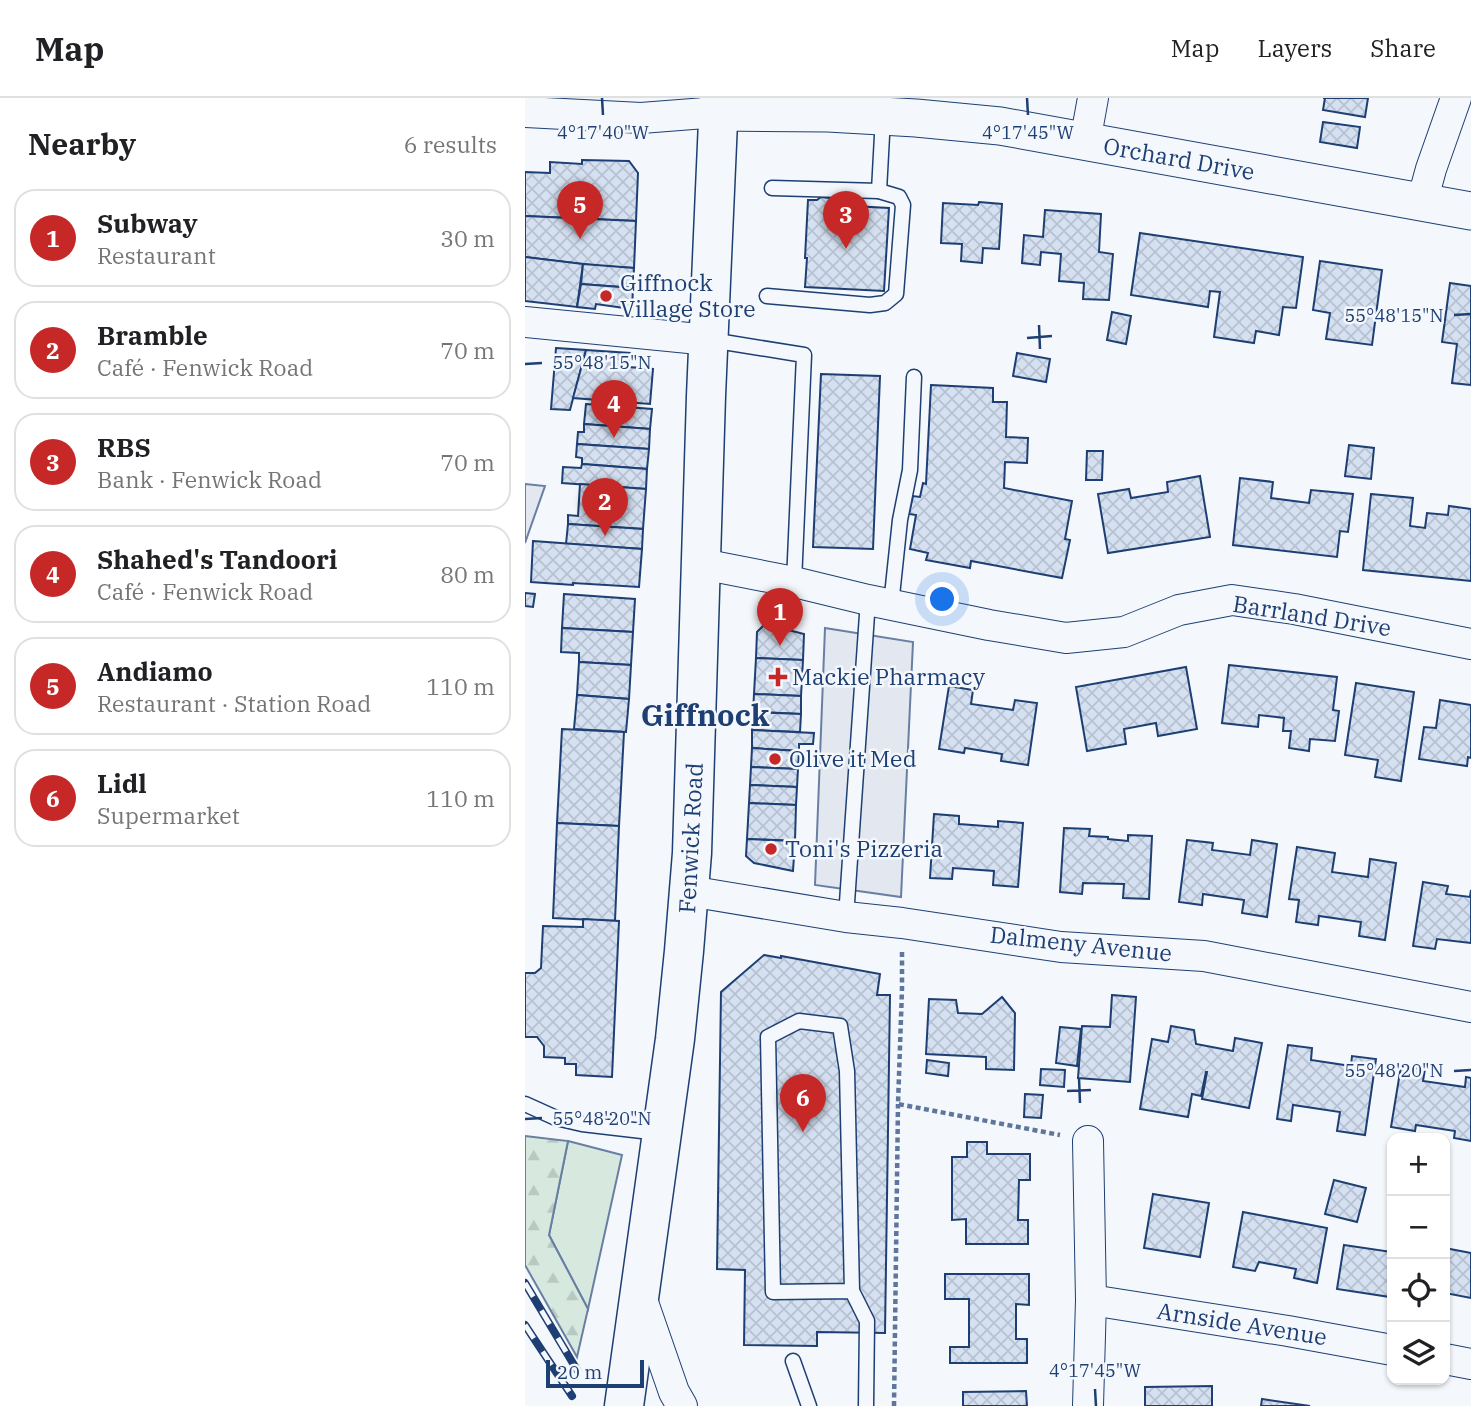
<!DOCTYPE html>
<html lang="en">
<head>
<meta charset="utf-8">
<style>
  body { margin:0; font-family:"IBM Plex Serif",serif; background:#f6f6f6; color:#202124 }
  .controls { position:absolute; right:21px; bottom:21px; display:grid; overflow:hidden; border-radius:14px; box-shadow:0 2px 5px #0004 }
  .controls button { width:63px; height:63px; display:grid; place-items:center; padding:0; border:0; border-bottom:2px solid #e0e0e0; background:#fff; color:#202124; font:35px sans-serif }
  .scale { position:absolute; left:21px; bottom:18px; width:98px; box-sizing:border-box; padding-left:7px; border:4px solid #1d3f73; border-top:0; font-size:19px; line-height:24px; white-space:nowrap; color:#1d3f73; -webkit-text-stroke:5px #f4f7fb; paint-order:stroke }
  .you { position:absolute; left:418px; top:502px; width:24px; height:24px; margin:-18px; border:5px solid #fff; border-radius:50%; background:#1a73e8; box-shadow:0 0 0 10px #1a73e833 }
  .badge { display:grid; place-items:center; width:46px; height:46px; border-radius:50%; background:#c62828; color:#fff; font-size:23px; font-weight:700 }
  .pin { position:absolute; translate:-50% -58px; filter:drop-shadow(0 2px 4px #0008) }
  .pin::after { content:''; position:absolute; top:37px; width:24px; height:21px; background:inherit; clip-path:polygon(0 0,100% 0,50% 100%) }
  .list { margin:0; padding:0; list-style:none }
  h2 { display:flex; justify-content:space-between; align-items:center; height:91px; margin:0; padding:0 28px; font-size:30px }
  h2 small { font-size:23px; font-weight:400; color:#757577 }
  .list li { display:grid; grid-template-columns:46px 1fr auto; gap:21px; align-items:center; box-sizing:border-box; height:98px; margin:0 14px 14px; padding:0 14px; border:2px solid #e0e0e0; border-radius:21px }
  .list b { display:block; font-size:26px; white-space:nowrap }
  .list p { margin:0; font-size:23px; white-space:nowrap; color:#757577 }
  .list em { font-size:23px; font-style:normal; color:#757577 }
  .icon { flex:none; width:38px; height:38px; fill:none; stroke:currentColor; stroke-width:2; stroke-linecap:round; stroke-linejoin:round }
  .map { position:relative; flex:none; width:946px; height:1308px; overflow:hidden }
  header { display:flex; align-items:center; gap:42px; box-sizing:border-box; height:98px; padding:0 35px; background:#fff; border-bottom:2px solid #e0e0e0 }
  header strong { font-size:33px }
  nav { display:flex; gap:38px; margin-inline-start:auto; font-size:24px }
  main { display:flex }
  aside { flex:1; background:#fff }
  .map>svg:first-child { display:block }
  .green { fill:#d7e8df; stroke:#687fa3; stroke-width:2 }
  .forest { fill:url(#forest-firs); stroke:#687fa3; stroke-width:2 }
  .parking { fill:#e3e8f0; stroke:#687fa3; stroke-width:2 }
  .building { fill:url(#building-cross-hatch); stroke:#1d3f73; stroke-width:2 }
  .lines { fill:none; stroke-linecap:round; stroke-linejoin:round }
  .service-casing { stroke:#1d3f73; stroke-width:17 }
  .minor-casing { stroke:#1d3f73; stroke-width:32 }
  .tertiary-casing { stroke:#1d3f73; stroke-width:39 }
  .primary-casing { stroke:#1d3f73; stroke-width:41 }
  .path { stroke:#5e769c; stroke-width:4.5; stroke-dasharray:5 3.5; stroke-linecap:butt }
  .service { stroke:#f4f7fb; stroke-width:14 }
  .minor { stroke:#f4f7fb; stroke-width:30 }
  .tertiary { stroke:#f4f7fb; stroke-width:37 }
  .primary { stroke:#f4f7fb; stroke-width:38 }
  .rail-casing { stroke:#1d3f73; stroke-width:8 }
  .rail { stroke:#f4f7fb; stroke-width:5; stroke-dasharray:16; stroke-linecap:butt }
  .ticks { fill:none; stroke:#1d3f73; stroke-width:2.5 }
  .poi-dot { fill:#c62828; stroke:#f4f7fb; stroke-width:2.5 }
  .labels { text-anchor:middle; stroke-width:5; stroke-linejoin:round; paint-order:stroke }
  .street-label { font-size:23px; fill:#1d3f73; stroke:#f4f7fb }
  .poi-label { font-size:23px; fill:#1d3f73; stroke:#f4f7fb; text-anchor:start }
  .district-label { font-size:30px; font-weight:bold; fill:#1d3f73; stroke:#f4f7fb }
  .ticks-label { font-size:18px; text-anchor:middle; fill:#1d3f73; stroke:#f4f7fb; stroke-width:5; stroke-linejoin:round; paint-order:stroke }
</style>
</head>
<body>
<header>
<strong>Map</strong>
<nav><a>Map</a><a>Layers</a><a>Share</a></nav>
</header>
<main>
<aside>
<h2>Nearby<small>6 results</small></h2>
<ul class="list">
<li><span class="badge">1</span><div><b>Subway</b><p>Restaurant</p></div><em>30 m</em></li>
<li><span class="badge">2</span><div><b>Bramble</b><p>Café · Fenwick Road</p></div><em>70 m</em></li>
<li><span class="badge">3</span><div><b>RBS</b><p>Bank · Fenwick Road</p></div><em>70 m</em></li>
<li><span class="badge">4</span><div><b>Shahed's Tandoori</b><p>Café · Fenwick Road</p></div><em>80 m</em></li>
<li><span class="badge">5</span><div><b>Andiamo</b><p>Restaurant · Station Road</p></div><em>110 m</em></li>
<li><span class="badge">6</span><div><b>Lidl</b><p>Supermarket</p></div><em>110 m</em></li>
</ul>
</aside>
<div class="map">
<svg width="946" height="1308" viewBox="0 0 946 1308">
  <defs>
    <pattern id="forest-firs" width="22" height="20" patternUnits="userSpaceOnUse" patternTransform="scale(1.75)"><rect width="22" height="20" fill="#d7e8df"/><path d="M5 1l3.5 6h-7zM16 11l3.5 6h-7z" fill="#b8c8c3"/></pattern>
    <pattern id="building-cross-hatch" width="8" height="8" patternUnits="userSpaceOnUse" patternTransform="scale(1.75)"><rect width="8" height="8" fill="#d5e0f0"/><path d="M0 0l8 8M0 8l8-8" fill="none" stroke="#b6c1d1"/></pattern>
  </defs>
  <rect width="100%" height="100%" fill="#f4f7fb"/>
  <!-- green -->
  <polygon class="green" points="43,1043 97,1057 63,1211 24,1137"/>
  <!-- forest -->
  <polygon class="forest" points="0,1038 43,1043 24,1137 63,1211 52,1259 0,1167"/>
  <!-- parking -->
  <g class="parking">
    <polygon points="0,386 20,388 0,445"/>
    <polygon points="300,530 388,544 376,799 290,787"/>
  </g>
  <!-- building -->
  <g class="building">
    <polygon points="798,0 843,0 840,19 798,12 800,0"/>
    <polygon points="798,24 835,29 832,50 795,44"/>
    <polygon points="57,62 104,63 113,75 111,123 0,118 0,74 25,75 25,64 57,66"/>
    <polygon points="296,99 304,100 308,103 328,104 327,108 364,110 359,193 280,189 282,160 280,160 283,102 292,102"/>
    <polygon points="454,104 477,106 474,151 458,150 457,165 436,163 437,146 416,145 418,105 453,107"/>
    <polygon points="520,112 576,116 574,154 588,156 584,202 558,201 559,185 534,183 536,156 516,154 515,167 497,165 499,137 518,139"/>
    <polygon points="0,118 111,123 109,170 75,168 0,159"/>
    <polygon points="615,135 778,159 771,210 758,209 754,237 731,233 729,245 689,239 695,194 685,193 683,209 606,197"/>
    <polygon points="0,159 58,166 52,209 0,203"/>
    <polygon points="795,163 857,172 847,247 801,241 805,215 788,212"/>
    <polygon points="58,166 109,170 108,190 56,186"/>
    <polygon points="925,185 946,188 946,287 927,285 932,246 917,244"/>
    <polygon points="56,186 108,190 107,211 71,206 70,211 52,209"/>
    <polygon points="587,214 606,218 601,246 582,242"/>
    <polygon points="31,250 61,252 45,312 26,311"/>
    <polygon points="61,252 105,255 104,269 128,271 125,306 48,300"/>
    <polygon points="492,255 525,261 521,284 488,278"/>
    <polygon points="296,276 355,278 348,451 288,449"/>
    <polygon points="406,287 468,290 468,304 482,304 481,339 503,340 502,365 480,364 479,390 547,403 540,441 545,442 537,480 446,463 445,470 401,462 403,455 385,451 391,417 384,416 388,398 395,399 398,385 401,386"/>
    <polygon points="61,306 127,311 125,331 59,326"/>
    <polygon points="59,326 125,331 124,351 52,346 53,334 59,334"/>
    <polygon points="52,346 124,351 122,371 57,366 57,360 51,359"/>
    <polygon points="824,347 849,350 846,381 820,378"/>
    <polygon points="562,353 578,353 577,382 561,382"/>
    <polygon points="57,366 122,371 121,391 37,385 38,369 56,370"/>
    <polygon points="675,378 685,439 583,455 573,396 604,391 606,400 643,394 642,384"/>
    <polygon points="715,380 748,384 746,400 784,405 786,392 828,396 823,434 815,433 812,459 708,447"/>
    <polygon points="55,386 121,391 118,431 43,426 43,417 53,418"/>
    <polygon points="846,396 888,400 885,428 900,430 902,415 923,417 924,408 946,411 946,483 838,472"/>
    <polygon points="43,426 118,431 117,451 41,446"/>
    <polygon points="8,443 117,451 114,489 48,485 48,487 6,484"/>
    <polygon points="0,495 10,496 8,509 0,508"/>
    <polygon points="39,496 110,501 108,534 37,530"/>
    <polygon points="240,526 279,536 278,562 231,560 232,534"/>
    <polygon points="37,530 108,534 106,567 54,564 54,555 36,554"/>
    <polygon points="231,560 278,562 276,598 229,596"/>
    <polygon points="54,564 106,567 104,601 52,597"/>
    <polygon points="704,567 812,579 808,612 814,613 810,643 785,641 784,653 764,650 766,633 758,633 759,620 734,617 733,629 697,625"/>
    <polygon points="661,569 672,631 633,638 631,625 599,631 601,646 562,653 551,589"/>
    <polygon points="831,585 889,594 876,683 850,679 853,662 820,657"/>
    <polygon points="424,588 448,592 446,606 488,612 490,602 512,605 503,667 476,663 477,656 440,650 439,655 414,651"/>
    <polygon points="229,596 276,598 276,616 228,614"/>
    <polygon points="52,597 104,601 101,634 49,631"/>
    <polygon points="915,602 946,607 946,660 943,659 942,668 894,661 899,629 911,630"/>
    <polygon points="228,614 276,616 275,634 227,632"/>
    <polygon points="37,631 99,634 94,728 32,725"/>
    <polygon points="227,632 289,635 288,646 274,646 274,653 227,650"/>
    <polygon points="227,650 274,653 273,671 226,669"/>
    <polygon points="226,669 273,671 272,689 225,687"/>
    <polygon points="225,687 272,689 271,707 224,705"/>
    <polygon points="224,705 271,707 270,743 222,741"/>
    <polygon points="409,716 434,718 434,726 473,729 473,723 498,725 493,789 468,787 469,773 428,770 427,781 405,780"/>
    <polygon points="32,725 94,728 90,823 28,820"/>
    <polygon points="539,730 565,731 564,738 583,739 583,741 603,743 603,737 627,738 624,801 598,800 599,786 558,785 557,796 535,794"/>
    <polygon points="222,741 270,743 268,773 229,765 221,758"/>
    <polygon points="662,742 688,745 687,752 725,757 727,742 752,746 742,819 717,815 719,802 678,796 677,807 654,804"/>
    <polygon points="772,749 810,755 807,774 843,779 845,761 871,765 860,842 834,838 836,824 794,818 793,827 771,824 774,802 764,801"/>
    <polygon points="898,784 923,788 921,796 945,799 946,792 946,845 912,841 910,851 888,848"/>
    <polygon points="58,821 94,823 87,979 51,977 51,966 40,966 40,960 19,959 19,948 12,939 0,939 0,875 10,875 16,870 18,828 58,829"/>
    <polygon points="239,857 256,860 256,858 355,876 352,897 365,897 360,1235 292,1234 292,1248 219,1247 220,1172 192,1171 196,894"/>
    <polygon points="587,897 611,899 605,984 553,980 557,928 585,929"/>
    <polygon points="477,899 490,915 489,972 461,971 461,959 401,956 404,901 431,902 433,915 457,916"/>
    <polygon points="646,928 669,932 671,946 708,953 710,940 737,945 724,1010 677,1001 682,974 681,974 676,998 667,996 663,1019 615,1011 627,941 643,944"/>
    <polygon points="535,929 556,931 552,968 531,965"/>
    <polygon points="763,947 787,950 786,962 826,968 827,958 851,961 840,1037 812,1033 815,1014 768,1007 766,1023 752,1021"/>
    <polygon points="402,962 424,965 423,978 401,975"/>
    <polygon points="876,968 900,971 898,983 940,989 941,979 946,980 946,1043 929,1040 930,1033 891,1027 890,1033 866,1029"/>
    <polygon points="516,971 540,972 539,989 515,987"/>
    <polygon points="500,996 518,997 516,1020 499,1019"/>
    <polygon points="442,1044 462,1044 462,1056 505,1056 505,1082 494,1082 493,1122 503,1122 503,1146 441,1146 441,1121 427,1122 427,1059 442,1059"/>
    <polygon points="809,1082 841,1090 832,1124 800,1116"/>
    <polygon points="628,1096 684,1105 675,1159 619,1150"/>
    <polygon points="718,1114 802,1130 792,1185 769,1180 771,1171 734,1164 730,1173 708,1169"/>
    <polygon points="819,1147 867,1154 867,1184 865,1199 812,1191"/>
    <polygon points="920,1150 946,1155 946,1200 920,1195"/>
    <polygon points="420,1176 504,1176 504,1207 491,1206 491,1241 502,1241 502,1265 425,1265 425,1249 444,1249 444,1201 420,1201"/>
    <polygon points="687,1288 687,1308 620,1308 620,1289"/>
    <polygon points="501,1293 502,1308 438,1308 438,1294"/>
    <polygon points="737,1301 785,1308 736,1308"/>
  </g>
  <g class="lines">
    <!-- service casing -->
    <g class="service-casing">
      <g id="service">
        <polyline points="354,93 358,19"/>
        <polyline points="242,198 345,207 360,205 371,196 378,107 374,99 354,93 247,90"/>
        <polyline points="186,242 279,257 269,484"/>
        <polyline points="366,507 375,422 385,372 389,279"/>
        <polyline points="321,819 343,502"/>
        <polyline points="0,1006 31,1020 57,1026 134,1035"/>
        <polyline points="327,1193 248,1194 243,939 274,923 315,928 322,973 327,1193 342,1223 341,1308"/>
        <polyline points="268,1263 284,1308"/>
      </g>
    </g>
    <!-- minor casing -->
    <g class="minor-casing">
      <g id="minor">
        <polyline points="0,14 116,20 193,14"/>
        <polyline points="560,44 568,0"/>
        <polyline points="897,104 906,71 931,0"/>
        <polyline points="0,224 184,242"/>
        <polyline points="177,466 269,484 343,502 464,527 541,540 599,534 654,512 707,502 769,511 946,546"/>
        <polyline points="164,793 321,819 377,825 536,849 679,858 946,909"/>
        <polyline points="115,1196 149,1294 157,1308"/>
        <polyline points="566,1202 763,1233 867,1252"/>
        <polyline points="920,1261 946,1266"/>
        <polyline points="563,1308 566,1202 563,1043"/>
      </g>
    </g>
    <!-- tertiary casing -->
    <g class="tertiary-casing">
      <polyline id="tertiary" points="193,14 303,15 391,20 475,28 946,113"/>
    </g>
    <!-- primary casing -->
    <g class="primary-casing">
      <polyline id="primary" points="99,1308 150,941 159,853 167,755 181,298 194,0"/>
    </g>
    <!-- path -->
    <g class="path">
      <polyline points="377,854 377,891 373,1006 535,1037"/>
      <polyline points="369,1308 373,1006"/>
    </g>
    <!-- service -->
    <use href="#service" class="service"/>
    <!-- minor -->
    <use href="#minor" class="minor"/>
    <!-- tertiary -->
    <use href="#tertiary" class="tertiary"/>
    <!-- primary -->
    <use href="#primary" class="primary"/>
    <!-- rail casing -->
    <g class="rail-casing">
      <g id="rail">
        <polyline points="0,1185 52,1272"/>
        <polyline points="0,1227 47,1298"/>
      </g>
    </g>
    <!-- rail -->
    <use href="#rail" class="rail"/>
  </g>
  <!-- ticks -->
  <path class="ticks" d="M 77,0 L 78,17M 502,0 L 503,17M 929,217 L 946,216M 514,227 L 515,251M 502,240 L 527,238M 0,266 L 17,265M 929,973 L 946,972M 554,980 L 555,1005M 542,993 L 566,992M 0,1021 L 17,1020M 570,1291 L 571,1308"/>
  <!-- markers -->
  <g class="poi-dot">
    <circle cx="81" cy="198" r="7"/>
    <path d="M249.5 568.5h7v7h7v7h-7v7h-7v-7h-7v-7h7z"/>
    <circle cx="250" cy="661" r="7"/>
    <circle cx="246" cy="751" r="7"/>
  </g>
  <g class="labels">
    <!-- street labels -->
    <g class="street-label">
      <text transform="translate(654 61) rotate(10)" y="8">Orchard Drive</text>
      <text transform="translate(787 518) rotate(9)" y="8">Barrland Drive</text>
      <text transform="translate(166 740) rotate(-87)" y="8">Fenwick Road</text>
      <text transform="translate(556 846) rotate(6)" y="8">Dalmeny Avenue</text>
      <text transform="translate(717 1226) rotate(9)" y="8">Arnside Avenue</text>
    </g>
    <!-- poi labels -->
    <g class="poi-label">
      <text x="95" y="193">Giffnock<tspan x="95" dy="26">Village Store</tspan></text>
      <text x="267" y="587">Mackie Pharmacy</text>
      <text x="264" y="669">Olive it Med</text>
      <text x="260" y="759">Toni's Pizzeria</text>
    </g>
    <!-- district labels -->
    <g class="district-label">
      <text x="180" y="628">Giffnock</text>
    </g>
  </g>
  <g class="ticks-label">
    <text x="78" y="41">4°17'40"W</text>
    <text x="503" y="41">4°17'45"W</text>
    <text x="869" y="224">55°48'15"N</text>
    <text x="77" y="271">55°48'15"N</text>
    <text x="869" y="979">55°48'20"N</text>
    <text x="77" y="1027">55°48'20"N</text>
    <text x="570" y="1279">4°17'45"W</text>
  </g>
</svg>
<div class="controls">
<button>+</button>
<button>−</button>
<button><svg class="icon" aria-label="locate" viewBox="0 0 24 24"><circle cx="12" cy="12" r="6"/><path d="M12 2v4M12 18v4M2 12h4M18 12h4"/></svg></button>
<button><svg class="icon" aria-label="layers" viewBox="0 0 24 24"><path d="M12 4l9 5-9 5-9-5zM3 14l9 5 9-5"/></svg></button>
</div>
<div class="scale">20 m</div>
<div class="you"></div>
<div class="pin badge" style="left:255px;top:548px">1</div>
<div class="pin badge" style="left:80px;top:438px">2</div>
<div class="pin badge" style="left:321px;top:151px">3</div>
<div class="pin badge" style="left:89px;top:340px">4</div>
<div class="pin badge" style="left:55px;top:141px">5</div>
<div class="pin badge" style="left:278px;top:1034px">6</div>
</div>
</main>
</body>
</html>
